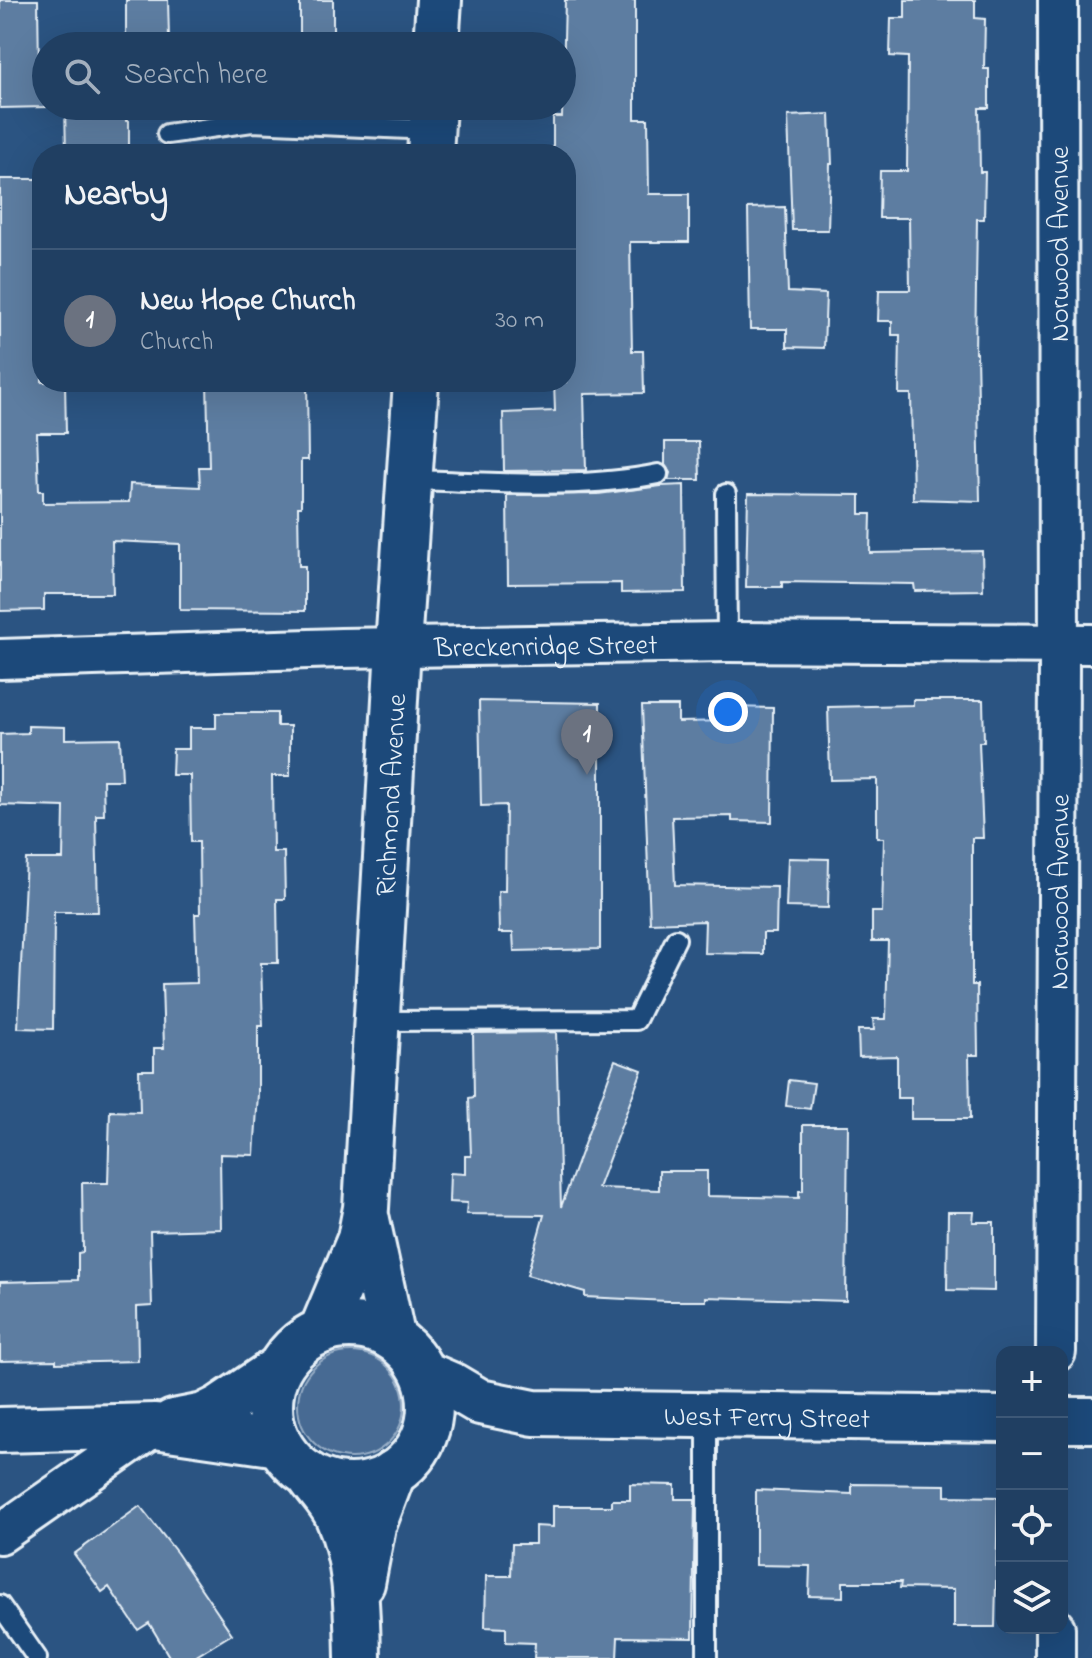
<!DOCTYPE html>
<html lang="en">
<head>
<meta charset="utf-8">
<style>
  body { margin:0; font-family:"Indie Flower",sans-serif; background:#2d4a6b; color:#f1f3f6 }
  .controls { position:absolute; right:24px; bottom:24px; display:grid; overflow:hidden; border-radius:16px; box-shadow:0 8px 32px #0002 }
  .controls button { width:72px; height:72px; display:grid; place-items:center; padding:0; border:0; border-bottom:2px solid #3d5877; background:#203f62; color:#f1f3f6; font:40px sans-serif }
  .you { position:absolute; left:728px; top:712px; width:28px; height:28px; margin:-20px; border:6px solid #fff; border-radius:50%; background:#1a73e8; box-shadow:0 0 0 12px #1a73e833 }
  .badge { display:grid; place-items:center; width:52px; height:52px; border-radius:50%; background:#ea580c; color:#fff; font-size:26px; font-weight:700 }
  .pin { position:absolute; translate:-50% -66px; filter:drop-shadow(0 2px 4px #0008) }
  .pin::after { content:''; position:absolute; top:42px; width:28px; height:24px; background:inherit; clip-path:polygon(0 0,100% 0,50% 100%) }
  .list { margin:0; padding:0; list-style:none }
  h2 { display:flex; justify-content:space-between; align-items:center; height:104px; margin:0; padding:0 32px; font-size:34px }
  h2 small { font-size:26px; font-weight:400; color:#a2afbe }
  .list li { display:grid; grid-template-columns:52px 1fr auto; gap:24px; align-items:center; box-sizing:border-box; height:144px; padding:0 32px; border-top:2px solid #3d5877 }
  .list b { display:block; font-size:30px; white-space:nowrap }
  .list p { margin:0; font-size:26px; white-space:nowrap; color:#a2afbe }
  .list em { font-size:26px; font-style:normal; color:#a2afbe }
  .icon { flex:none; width:44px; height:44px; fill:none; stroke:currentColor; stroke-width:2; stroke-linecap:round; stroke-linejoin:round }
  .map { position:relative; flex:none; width:1092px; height:1658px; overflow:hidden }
  .search { position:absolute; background:#203f62; box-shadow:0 8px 32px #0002; left:32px; top:32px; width:544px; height:88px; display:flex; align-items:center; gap:20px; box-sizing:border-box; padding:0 28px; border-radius:44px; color:#a2afbe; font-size:30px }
  .panel { position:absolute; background:#203f62; box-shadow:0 8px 32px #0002; left:32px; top:144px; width:544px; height:248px; border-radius:32px }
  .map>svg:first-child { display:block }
  .green { fill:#476b93; stroke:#98aec6; stroke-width:2 }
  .building { fill:#5d7da1; stroke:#e8f1f8; stroke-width:2 }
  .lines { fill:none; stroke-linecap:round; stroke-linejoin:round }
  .lane-casing { stroke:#e8f1f8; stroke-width:24 }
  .street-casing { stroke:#e8f1f8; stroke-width:44 }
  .secondary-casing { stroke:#e8f1f8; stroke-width:50 }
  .lane { stroke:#1f4a7a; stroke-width:18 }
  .street { stroke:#1f4a7a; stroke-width:38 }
  .secondary { stroke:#1f4a7a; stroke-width:44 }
  .labels { text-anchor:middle; stroke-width:6; stroke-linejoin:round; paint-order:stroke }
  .street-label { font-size:28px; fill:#e8f1f8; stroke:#1f4a7a }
</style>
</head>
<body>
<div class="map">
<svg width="1092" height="1658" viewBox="0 0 1092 1658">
  <rect width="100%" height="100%" fill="#2b5482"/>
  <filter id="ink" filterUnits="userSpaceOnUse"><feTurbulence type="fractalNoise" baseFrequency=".0125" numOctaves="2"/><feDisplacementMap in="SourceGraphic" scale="16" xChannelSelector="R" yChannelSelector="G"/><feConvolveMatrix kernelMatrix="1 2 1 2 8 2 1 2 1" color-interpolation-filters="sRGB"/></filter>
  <g filter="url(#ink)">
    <!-- green -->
    <circle class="green" cx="351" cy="1405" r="53"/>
    <!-- building -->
    <g class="building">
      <polygon points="0,0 38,0 39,69 46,69 46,107 0,108"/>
      <polygon points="126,0 168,0 169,38 126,39"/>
      <rect x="300" y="0" width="33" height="36"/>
      <polygon points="565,0 635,0 635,119 648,119 649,194 689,194 689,242 630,242 632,351 643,351 644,393 584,394 586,470 504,471 503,413 555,411 554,382 566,382 566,154 553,154 553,117 562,117"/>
      <polygon points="905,0 975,0 975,18 985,19 984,69 989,69 989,108 979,108 980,172 985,172 984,219 977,219 975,353 977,353 980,501 913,499 911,394 899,394 900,335 892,335 892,321 878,321 879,290 910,290 909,218 879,218 880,171 907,171 908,57 890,56 891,18 905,18"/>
      <polygon points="65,106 125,106 126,121 129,121 129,154 66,154"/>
      <polygon points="830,114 832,164 830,164 828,230 792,230 788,116"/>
      <polygon points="0,179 42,179 42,382 65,382 66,433 37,433 39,491 43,491 43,503 129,502 130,484 200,487 199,467 209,467 207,382 307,382 308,460 301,460 301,507 298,507 299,566 305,566 305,611 180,610 180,544 112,541 113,594 44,594 44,610 0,611"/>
      <polygon points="785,207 788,292 826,294 824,348 787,347 787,329 750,329 748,208"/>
      <polygon points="665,442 699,442 700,480 668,480 670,473 665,465"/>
      <polygon points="684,485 685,592 621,593 621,583 508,584 507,495 598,494 661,486"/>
      <polygon points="748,494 860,495 860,514 871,514 870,553 982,551 983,590 915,591 914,584 782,582 782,587 746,587"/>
      <polygon points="913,700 983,700 984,742 979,742 983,838 972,838 972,985 977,985 978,1055 969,1055 970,1119 911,1119 911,1098 897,1098 897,1056 859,1057 858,1030 874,1030 873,1019 886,1019 888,941 872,941 872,912 882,912 884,838 877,838 877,779 830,780 828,707 913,705"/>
      <polygon points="479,701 600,703 600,949 514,951 513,933 499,933 498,891 505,891 506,805 481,806"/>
      <polygon points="642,706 678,706 678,722 733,721 733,707 773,708 772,822 732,821 732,816 672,817 675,885 777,887 776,933 763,933 763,954 704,953 705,921 650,923"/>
      <polygon points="216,713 277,713 277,726 290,726 290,776 272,776 273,852 284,852 285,899 277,899 278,963 261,963 263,1026 258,1026 258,1094 254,1155 220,1154 221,1229 150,1231 152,1306 137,1307 138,1361 56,1363 56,1360 0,1361 0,1282 78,1280 78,1253 83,1252 82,1183 108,1183 110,1111 140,1112 139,1070 154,1070 154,1048 164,1048 162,984 197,983 195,914 200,914 199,842 191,842 190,775 172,775 173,749 189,749 189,728 216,728"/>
      <polygon points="28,726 65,727 65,739 120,738 122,780 103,780 104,815 96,815 98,912 54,912 53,1029 18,1028 26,859 63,859 64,807 0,805 0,734 28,733"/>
      <polygon points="788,858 829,859 828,908 786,907"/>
      <polygon points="556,1032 561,1207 615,1060 642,1070 598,1188 659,1190 659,1171 707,1171 707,1196 799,1198 799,1191 803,1191 803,1125 848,1125 846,1301 706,1297 706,1301 668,1301 585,1297 585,1292 527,1275 544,1215 466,1214 467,1203 449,1202 450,1173 465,1174 465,1156 471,1156 469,1098 474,1097 473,1033"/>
      <polygon points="789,1080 814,1083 810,1109 786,1106"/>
      <polygon points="948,1212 974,1212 973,1222 994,1222 994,1291 947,1290"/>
      <polygon points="630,1484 675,1485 675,1499 695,1499 693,1638 618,1637 617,1658 534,1658 535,1643 506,1642 506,1628 485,1627 486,1576 511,1576 512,1544 535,1544 535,1526 553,1527 553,1506 612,1506 612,1500 630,1500"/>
      <polygon points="852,1484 945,1485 945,1496 998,1497 995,1627 954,1627 954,1589 900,1588 901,1582 843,1582 843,1597 809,1596 810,1566 756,1565 756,1490 852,1494"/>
      <polygon points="140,1506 177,1553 232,1634 193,1658 170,1658 149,1623 138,1630 109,1587 102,1592 74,1554"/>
    </g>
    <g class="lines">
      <!-- lane casing -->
      <g class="lane-casing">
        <g id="lane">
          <polyline points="167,134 252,122 431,130"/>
          <path d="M 410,480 C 492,482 578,490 658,474"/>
          <polyline points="726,494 727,642"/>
          <polyline points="377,1021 636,1020 676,939"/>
          <polyline points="0,1605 37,1658"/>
          <polyline points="707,1658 707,1416"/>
        </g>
      </g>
      <!-- street casing -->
      <g class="street-casing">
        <g id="street">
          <path id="s1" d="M 0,659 L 341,648 L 727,642 L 1092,644"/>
          <path id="s2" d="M 1056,1352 L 1059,669 L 1058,0"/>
          <polyline points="0,1534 155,1426"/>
          <polyline points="1055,1628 1055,1658"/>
        </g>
      </g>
      <!-- secondary casing -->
      <g class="secondary-casing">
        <g id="secondary">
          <polyline points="436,46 439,0"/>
          <polyline points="430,154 433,106"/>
          <polyline points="367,1220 392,1335"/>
          <circle cx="350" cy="1406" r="80"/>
          <path id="s3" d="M 322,1330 L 360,1239 L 366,1208 L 398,647 L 416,382"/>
          <path id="s4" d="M 425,1374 L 453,1386 L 480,1402 L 534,1413 L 1002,1419"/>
          <polyline points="1062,1420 1092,1420"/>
          <polyline points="173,1422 204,1416 220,1408 279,1368"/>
          <polyline points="0,1430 155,1426 279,1444"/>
          <path d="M 308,1474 C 317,1488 330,1500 337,1515 C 357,1558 357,1612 358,1658"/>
          <polyline points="362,1583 373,1526 393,1473"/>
        </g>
      </g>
      <!-- lane -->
      <use href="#lane" class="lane"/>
      <!-- street -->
      <use href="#street" class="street"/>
      <!-- secondary -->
      <use href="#secondary" class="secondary"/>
    </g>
  </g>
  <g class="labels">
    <!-- street labels -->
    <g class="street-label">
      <text transform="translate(1058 244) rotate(-90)" y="10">Norwood Avenue</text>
      <text dy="10" stroke="none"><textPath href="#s1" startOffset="546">Breckenridge Street</textPath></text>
      <text dy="10" stroke="none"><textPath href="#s3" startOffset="544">Richmond Avenue</textPath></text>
      <text dy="10" stroke="none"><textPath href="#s2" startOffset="460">Norwood Avenue</textPath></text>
      <text dy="10" stroke="none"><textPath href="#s4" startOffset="350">West Ferry Street</textPath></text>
    </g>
  </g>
</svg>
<div class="controls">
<button>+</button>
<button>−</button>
<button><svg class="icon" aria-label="locate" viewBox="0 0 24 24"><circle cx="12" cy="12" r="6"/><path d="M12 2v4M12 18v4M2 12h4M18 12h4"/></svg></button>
<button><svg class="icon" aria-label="layers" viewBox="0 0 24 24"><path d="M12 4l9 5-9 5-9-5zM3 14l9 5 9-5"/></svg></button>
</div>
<div class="you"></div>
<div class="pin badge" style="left:587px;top:775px;background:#6b7280">1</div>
<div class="search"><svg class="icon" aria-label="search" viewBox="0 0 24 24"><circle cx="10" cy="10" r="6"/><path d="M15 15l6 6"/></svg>Search here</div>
<section class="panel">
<h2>Nearby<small></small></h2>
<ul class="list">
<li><span class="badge" style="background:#6b7280">1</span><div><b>New Hope Church</b><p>Church</p></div><em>30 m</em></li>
</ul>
</section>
</div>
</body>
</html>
